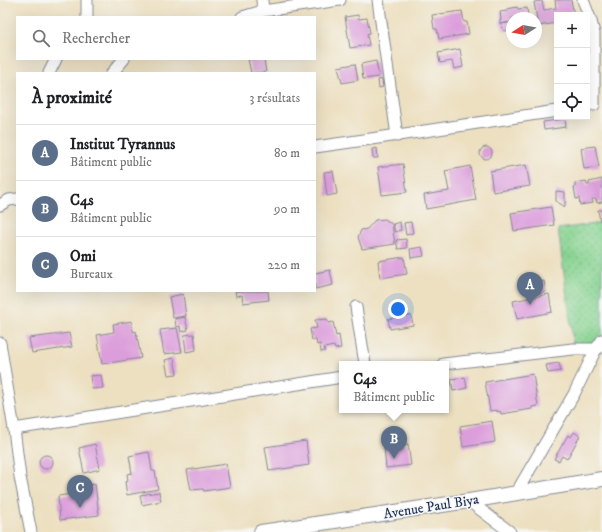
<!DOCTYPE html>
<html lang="fr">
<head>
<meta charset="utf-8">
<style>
  body { margin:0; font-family:"IM FELL DW Pica",serif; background:#f6f6f6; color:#202124 }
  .controls { position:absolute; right:12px; top:12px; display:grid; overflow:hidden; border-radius:0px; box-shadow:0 4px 16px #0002 }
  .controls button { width:36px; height:36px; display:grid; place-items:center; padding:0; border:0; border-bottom:1px solid #e0e0e0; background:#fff; color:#202124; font:20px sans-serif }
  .compass { position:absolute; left:506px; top:12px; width:36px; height:36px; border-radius:50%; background:#fff; box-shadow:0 4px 16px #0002; rotate:259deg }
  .you { position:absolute; left:398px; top:309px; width:14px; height:14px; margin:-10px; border:3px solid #fff; border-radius:50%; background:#1a73e8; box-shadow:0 0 0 6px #1a73e833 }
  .badge { display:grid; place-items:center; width:26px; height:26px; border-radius:50%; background:#1f6fb2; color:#fff; font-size:13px; font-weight:700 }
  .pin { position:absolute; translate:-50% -33px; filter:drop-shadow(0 1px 2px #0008) }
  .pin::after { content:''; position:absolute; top:21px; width:14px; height:12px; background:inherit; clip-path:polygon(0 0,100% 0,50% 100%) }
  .popup { position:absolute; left:339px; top:361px; width:110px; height:52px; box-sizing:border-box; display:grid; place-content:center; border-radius:0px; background:#fff; filter:drop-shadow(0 1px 3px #0005); font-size:13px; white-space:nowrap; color:#757577 }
  .popup b { font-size:15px; color:#202124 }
  .popup::after { content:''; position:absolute; left:50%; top:100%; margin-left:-8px; border:8px solid transparent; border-top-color:#fff }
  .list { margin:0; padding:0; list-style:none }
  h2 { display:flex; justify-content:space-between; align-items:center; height:52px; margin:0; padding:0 16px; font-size:17px }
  h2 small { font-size:13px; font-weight:400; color:#757577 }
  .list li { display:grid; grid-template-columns:26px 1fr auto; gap:12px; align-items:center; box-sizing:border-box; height:56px; padding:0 16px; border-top:1px solid #e0e0e0 }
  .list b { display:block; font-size:15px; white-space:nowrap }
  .list p { margin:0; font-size:13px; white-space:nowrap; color:#757577 }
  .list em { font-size:13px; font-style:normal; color:#757577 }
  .icon { flex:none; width:22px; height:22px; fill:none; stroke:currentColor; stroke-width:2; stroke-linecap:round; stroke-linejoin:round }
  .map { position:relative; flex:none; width:602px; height:532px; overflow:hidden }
  .search { position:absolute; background:#fff; box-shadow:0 4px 16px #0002; left:16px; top:16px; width:300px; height:44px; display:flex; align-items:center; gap:10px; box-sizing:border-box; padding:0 14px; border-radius:0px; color:#757577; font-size:15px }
  .panel { position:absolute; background:#fff; box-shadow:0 4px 16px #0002; left:16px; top:72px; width:300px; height:220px; border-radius:0px }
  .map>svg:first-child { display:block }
  .grass { fill:url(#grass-dots); stroke:#518178 }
  .building { fill:#dc9edb }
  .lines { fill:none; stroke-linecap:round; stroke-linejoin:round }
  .minor-casing { stroke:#848890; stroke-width:13 }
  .major-casing { stroke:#848890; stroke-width:16 }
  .minor { stroke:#fff; stroke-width:11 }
  .major { stroke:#fff; stroke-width:14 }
  .labels { text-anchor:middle; stroke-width:3; stroke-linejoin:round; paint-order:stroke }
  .street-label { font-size:14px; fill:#1b2f5e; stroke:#f6f6f2 }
</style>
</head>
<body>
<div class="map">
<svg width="602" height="532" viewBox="0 0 602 532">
  <defs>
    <pattern id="grass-dots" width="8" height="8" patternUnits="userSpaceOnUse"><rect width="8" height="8" fill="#87d391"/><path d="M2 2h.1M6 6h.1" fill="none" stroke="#74b57f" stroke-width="1.8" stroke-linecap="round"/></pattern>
  </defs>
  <rect width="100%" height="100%" fill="#f6f6f2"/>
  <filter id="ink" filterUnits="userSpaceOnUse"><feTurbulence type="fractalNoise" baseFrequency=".025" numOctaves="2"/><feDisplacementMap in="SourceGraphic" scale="8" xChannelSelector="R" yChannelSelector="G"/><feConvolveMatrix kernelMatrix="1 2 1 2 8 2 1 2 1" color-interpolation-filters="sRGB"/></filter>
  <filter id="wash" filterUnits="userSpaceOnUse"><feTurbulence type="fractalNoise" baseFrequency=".012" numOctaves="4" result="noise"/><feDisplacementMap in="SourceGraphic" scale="16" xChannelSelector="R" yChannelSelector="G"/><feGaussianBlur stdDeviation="0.9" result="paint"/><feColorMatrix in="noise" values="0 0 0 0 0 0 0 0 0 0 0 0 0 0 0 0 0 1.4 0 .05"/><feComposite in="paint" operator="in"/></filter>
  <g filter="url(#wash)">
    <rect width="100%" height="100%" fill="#ede0c1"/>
    <!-- grass -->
    <polygon class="grass" points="602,223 602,340 596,349 573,349 572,333 558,229"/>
    <g id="blocks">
      <!-- building -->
      <g class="building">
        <polygon points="555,0 571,0 574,15 557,15 557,23 538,26 534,2 542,1 544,10 556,8"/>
        <polygon points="517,7 518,9 527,8 528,18 512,18 512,22 500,24 500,20 501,20 500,12 507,11 507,9"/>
        <polygon points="462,11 464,22 467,22 469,34 439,39 437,29 434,29 432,15"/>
        <polygon points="358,15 359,19 367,18 370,33 367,34 369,45 350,48 345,17"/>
        <polygon points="512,22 512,30 504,31 501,24"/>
        <polygon points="460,49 463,67 454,69 452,61 440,63 438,53"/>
        <polygon points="248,59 264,59 266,72 251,73"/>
        <polygon points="376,61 379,77 363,79 361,64"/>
        <polygon points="355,64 358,80 342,83 338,67"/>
        <polygon points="382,79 383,87 379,88 378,80"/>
        <polygon points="565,119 566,127 544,130 543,122"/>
        <polygon points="595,146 599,167 584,169 581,148"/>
        <circle cx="486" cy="153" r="6"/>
        <polygon points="377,148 378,158 373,158 372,149"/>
        <polygon points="403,164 407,192 382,195 378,167"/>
        <polygon points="526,165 530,186 493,192 490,171"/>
        <polygon points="470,166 476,200 426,209 424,195 449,191 445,171"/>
        <polygon points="333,171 337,194 327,196 324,172"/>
        <polygon points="602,179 602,202 597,203 596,199 592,199 593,203 580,205 579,198 576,199 574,187 575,187 575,183 586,181 587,185 589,185 589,182"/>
        <polygon points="556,191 565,192 565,207 556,201"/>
        <polygon points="551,207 554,225 514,231 511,213"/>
        <polygon points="598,210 602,210 602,220 600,221"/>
        <polygon points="385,219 392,224 395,244 362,249 358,237 361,230 367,229 375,220"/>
        <polygon points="400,222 401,230 395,232 393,224"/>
        <polygon points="411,222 413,233 406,235 404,223"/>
        <polygon points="406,239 407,248 398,249 396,240"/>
        <polygon points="422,247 424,256 411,258 410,249"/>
        <polygon points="404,257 407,274 380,278 378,261"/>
        <polygon points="330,270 333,285 315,289 315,273"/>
        <polygon points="544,281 546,292 529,296 526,285"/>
        <polygon points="235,291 268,291 269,300 243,303 242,295 236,296"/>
        <polygon points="183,294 186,316 173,318 169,297"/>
        <polygon points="549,294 552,312 517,319 513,301"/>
        <polygon points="411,315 413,325 390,329 388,319"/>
        <polygon points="185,317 188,330 181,332 180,326 176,327 175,319"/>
        <polygon points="327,319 328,323 333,322 336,336 339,335 341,348 335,349 334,346 324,348 325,351 321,352 320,344 317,345 316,340 312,340 310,329 317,328 315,320"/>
        <polygon points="132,321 133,332 136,331 141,358 102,364 97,335 114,332 113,324"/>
        <polygon points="177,328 182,352 164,354 160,330"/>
        <polygon points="69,333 72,347 32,353 29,338"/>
        <polygon points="194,334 196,350 186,352 184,335"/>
        <polygon points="174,358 177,374 168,375 165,360"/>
        <polygon points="559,363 561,371 548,373 546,365"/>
        <polygon points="533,374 538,406 532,407 532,409 501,414 500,411 497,412 497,410 490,411 485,382"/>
        <polygon points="101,375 103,388 92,389 90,376"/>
        <polygon points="465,377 467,388 453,391 451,379"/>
        <polygon points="492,421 495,442 463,447 460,426"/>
        <polygon points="574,432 580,436 567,459 562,456 559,461 554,459 568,435 571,437"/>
        <polygon points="306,441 309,465 269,471 265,447"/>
        <polygon points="95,444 100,469 84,473 79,448"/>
        <polygon points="408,444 411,465 386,468 384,447"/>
        <polygon points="149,452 152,471 155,471 158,489 127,495 125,482 128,481 127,474 132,473 129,456"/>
        <circle cx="46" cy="462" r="7"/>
        <polygon points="226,464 230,487 204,491 203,489 191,490 187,470"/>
        <polygon points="95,484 99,515 60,520 58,496 73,494 72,487"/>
        <polygon points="159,492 161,501 142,505 140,495"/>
      </g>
    </g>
  </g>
  <g filter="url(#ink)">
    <use href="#blocks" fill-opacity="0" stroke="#848890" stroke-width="1"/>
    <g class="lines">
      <!-- minor casing -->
      <g class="minor-casing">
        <g id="minor">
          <polyline points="262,0 263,11"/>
          <polyline points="378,0 397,136"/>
          <polyline points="583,0 591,21 594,33 594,105"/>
          <polyline points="87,17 87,0"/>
          <polyline points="242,17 263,11 340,0"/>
          <polyline points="49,73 56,59"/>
          <polyline points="112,73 124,59"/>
          <path d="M 315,147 C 396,136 476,123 557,111"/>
          <polyline points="0,205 9,200 17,199"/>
          <polyline points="356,307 365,364"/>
          <polyline points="0,343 14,429 20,477 31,532"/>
          <polyline points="443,364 573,349 596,349 601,347"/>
          <polyline points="14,429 342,377"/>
          <polyline points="516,493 574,394 596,349 602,340"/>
          <polyline points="469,501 510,532"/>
        </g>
      </g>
      <!-- major casing -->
      <g class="major-casing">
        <polyline id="major" points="261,532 469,501 602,479"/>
      </g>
      <!-- minor -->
      <use href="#minor" class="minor"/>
      <!-- major -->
      <use href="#major" class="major"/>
    </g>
  </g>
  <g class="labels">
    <!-- street labels -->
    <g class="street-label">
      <text transform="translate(431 506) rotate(-9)" y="5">Avenue Paul Biya</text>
    </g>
  </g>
</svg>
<div class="controls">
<button>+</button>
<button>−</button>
<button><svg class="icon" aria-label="locate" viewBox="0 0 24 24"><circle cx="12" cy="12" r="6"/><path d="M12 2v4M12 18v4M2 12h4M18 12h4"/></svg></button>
</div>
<svg class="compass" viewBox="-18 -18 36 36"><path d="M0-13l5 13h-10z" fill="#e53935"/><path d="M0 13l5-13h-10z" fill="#757577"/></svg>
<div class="you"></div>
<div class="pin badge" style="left:530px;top:305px;background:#5c6f8a">A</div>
<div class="pin badge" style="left:394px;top:459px;background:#5c6f8a">B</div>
<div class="popup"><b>C4s</b>Bâtiment public</div>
<div class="pin badge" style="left:80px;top:508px;background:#5c6f8a">C</div>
<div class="search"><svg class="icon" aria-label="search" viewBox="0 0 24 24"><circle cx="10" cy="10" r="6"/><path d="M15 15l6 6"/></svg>Rechercher</div>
<section class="panel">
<h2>À proximité<small>3 résultats</small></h2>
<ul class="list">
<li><span class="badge" style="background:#5c6f8a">A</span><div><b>Institut Tyrannus</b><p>Bâtiment public</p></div><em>80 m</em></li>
<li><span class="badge" style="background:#5c6f8a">B</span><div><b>C4s</b><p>Bâtiment public</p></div><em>90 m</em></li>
<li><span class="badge" style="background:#5c6f8a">C</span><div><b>Omi</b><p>Bureaux</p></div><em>220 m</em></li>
</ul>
</section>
</div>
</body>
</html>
